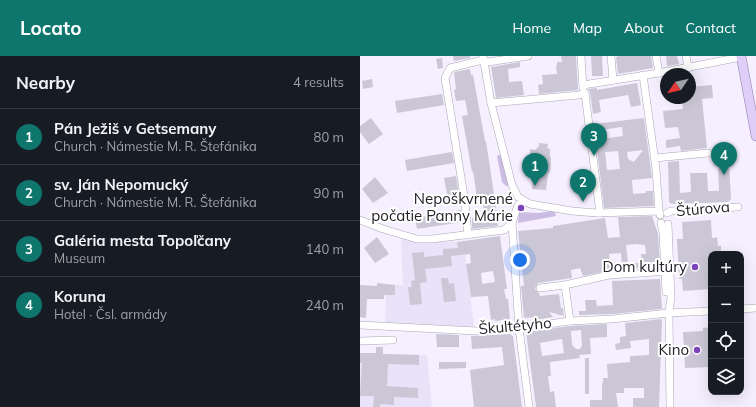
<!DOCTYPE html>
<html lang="en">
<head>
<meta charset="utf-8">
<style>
  body { margin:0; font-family:Mulish,sans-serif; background:#20242c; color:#f1f3f6 }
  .controls { position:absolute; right:12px; bottom:12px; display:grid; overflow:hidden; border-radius:8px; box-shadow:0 4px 16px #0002 }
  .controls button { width:36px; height:36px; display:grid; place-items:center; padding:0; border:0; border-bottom:1px solid #363941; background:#171b24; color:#f1f3f6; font:20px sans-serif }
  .compass { position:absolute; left:300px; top:12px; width:36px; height:36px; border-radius:50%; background:#171b24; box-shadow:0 4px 16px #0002; rotate:236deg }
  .you { position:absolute; left:160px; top:204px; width:14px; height:14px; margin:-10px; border:3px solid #fff; border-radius:50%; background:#1a73e8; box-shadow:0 0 0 6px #1a73e833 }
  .badge { display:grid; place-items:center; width:26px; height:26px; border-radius:50%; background:#0f766e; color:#fff; font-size:13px; font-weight:700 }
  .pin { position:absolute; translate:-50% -33px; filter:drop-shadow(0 1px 2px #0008) }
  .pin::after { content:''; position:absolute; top:21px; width:14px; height:12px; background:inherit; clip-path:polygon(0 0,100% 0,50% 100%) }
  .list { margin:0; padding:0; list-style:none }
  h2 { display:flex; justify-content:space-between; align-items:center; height:52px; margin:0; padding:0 16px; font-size:17px }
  h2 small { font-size:13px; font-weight:400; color:#9ea1a6 }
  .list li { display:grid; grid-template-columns:26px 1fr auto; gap:12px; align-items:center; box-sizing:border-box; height:56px; padding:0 16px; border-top:1px solid #363941 }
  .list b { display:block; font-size:15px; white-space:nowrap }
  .list p { margin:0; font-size:13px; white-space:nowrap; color:#9ea1a6 }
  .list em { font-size:13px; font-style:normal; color:#9ea1a6 }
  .icon { flex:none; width:22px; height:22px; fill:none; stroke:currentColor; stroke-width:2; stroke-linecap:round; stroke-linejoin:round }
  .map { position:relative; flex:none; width:396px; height:351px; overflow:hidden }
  header { display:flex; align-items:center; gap:24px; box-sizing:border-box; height:56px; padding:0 20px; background:#0f766e; color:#fff }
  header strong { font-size:19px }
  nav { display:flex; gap:22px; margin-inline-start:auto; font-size:14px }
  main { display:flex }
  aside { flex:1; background:#171b24 }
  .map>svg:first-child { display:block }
  .built { fill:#eae2f8 }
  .green { fill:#cabce2 }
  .building { fill:#ccc7d6; fill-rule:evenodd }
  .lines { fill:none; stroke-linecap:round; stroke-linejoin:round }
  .minor-casing { stroke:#aba6b4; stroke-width:8 }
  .major-casing { stroke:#8f7daa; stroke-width:10 }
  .minor { stroke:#fff; stroke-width:7 }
  .major { stroke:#dfcef7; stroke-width:9 }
  .poi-dot { fill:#7d45bb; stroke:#fff; stroke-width:1.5 }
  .labels { text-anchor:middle; stroke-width:4; stroke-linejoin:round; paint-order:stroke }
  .poi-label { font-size:15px; fill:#232127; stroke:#fff; text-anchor:end }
  .street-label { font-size:15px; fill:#232127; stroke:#fff }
</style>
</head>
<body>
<header>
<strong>Locato</strong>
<nav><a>Home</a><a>Map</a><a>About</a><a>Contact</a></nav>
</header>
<main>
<aside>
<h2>Nearby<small>4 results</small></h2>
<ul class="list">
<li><span class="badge">1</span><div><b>Pán Ježiš v Getsemany</b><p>Church · Námestie M. R. Štefánika</p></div><em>80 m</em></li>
<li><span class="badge">2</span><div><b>sv. Ján Nepomucký</b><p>Church · Námestie M. R. Štefánika</p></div><em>90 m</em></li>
<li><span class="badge">3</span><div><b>Galéria mesta Topoľčany</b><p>Museum</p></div><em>140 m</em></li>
<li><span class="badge">4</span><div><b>Koruna</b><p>Hotel · Čsl. armády</p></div><em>240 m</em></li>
</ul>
</aside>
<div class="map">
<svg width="396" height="351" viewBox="0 0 396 351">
  <rect width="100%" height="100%" fill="#f5efff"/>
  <!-- built -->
  <g class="built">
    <polygon points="41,183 97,186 99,199 105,198 114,271 25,267 26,239 35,239 35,229 43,229"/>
    <polygon points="0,297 67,299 72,351 0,351"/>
  </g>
  <!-- green -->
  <g class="green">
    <polygon points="141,98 149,130 146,130 142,126 137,100"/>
    <polygon points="192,155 195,156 196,160 158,167 159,156 179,157"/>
  </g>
  <!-- building -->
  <g class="building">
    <polygon points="93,0 110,0 110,2 94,5"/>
    <polygon points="201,0 216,0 218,34 179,38 178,29 183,28 182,19 197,18 196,9 197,9 197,6 202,6"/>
    <polygon points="231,0 242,0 243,20 232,20"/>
    <polygon points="259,0 291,0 293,12 258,18 256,1"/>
    <polygon points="306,0 317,0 319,8 307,10"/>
    <polygon points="82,2 83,12 78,13 76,3"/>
    <polygon points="160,6 160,11 148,13 149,26 162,25 164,39 136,42 131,11"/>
    <polygon points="110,13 111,19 113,19 125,85 126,85 138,165 137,165 138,170 112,173 112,162 125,161 123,149 118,149 113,115 112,116 102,60 108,59 105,44 96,45 94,34 96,33 94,16"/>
    <polygon points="12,23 13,31 3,33 2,25"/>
    <polygon points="277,27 281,49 271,51 268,39 239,44 241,56 233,58 230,36 228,33 237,32 237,34"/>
    <polygon points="352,29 353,42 342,43 347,92 321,95 320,90 306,92 306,84 320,82 318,71 305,72 303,55 323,53 322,42 330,42 330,31"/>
    <polygon points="82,38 84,49 37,57 35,45"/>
    <polygon points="11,62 23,78 9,88 0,76 0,70"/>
    <path d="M 284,62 L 292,122 L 272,124 L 273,138 L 286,137 L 286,135 L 293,135 L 294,150 L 244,152 L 234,68 ZM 262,71 L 263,80 L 241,83 L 240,74 ZM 283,94 L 274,106 L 268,103 L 267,96 ZM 258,95 L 260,113 L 247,114 L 245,96 Z"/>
    <polygon points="179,87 188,88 187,92 190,93 190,100 191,102 190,116 188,118 186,134 172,133 174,107 170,106 170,93 175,94 179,90"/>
    <polygon points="92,96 94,107 47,115 45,104"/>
    <polygon points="319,105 320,137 331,136 330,117 347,117 348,135 359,135 358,109 369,108 371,143 368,146 312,148 309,146 308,106"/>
    <polygon points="96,120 99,141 88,143 84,122"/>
    <polygon points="15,121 28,137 13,147 2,133"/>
    <polygon points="101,154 102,166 57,173 55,162"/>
    <path d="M 292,160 L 298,178 L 300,211 L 262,213 L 261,197 L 249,198 L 251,214 L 223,220 L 220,212 L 211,214 L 212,222 L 178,227 L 176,230 L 175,233 L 179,237 L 180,240 L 199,238 L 201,252 L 203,252 L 204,260 L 189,256 L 193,261 L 177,264 L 177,261 L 164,262 L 161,230 L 164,230 L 158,175 L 193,172 L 193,170 L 245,162 L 248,182 L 260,181 L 258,161 ZM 275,188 L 285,189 L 286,198 L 281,198 L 282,207 L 268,207 L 266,189 Z"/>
    <polygon points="351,164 352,182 357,181 358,190 361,190 361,196 358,196 358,198 351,198 351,233 323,235 322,223 319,223 317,183 323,183 322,166"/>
    <path d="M 140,180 L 147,233 L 144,233 L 146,243 L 148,243 L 150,263 L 135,265 L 135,263 L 131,264 L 128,240 L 111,241 L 106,208 L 111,207 L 110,198 L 91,200 L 92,210 L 65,213 L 67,226 L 60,227 L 62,248 L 50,249 L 48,231 L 52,231 L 51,225 L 55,224 L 52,197 L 64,196 L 64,201 L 83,199 L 83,193 L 98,192 L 97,186 ZM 133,215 L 135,226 L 122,228 L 121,217 Z"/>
    <polygon points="17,181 29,198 15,207 4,192"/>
    <polygon points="81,222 88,222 89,228 94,227 96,245 84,246"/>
    <polygon points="300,223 302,253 252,258 219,259 219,255 226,255 225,244 236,244 237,250 253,249 252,225"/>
    <polygon points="17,227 35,229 35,239 24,239 24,243 7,243 6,262 0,261 0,229 17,230"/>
    <polygon points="302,263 299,351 273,351 273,342 284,342 284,332 264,332 264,337 256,337 258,351 230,351 230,344 242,344 242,327 243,327 243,322 248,322 247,308 270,306 270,300 289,299 289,283 270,285 271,292 256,294 255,288 260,287 260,281 266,280 265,267"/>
    <path d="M 247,268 L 247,281 L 230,282 L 231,298 L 219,299 L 220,302 L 190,306 L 191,320 L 188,320 L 190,336 L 194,335 L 196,351 L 176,351 L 166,276 L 210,270 ZM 221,274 L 222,290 L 220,293 L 216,293 L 212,289 L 211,275 ZM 202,283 L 204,297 L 182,300 L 180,287 Z"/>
    <polygon points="351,271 351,311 325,312 323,276 343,275 343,272"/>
    <polygon points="76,278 99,279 99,291 77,291"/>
    <polygon points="151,278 152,280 153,280 162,351 114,351 110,314 144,309 142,291 112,293 111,280"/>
    <polygon points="16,291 23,291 23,298 59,299 59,309 28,308 27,330 58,332 58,342 34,341 34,349 20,348 20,351 13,351 14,340 0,340 2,307 0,307 0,297 16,297"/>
    <rect x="225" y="302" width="4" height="36"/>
    <polygon points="79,306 106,306 106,312 79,313"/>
  </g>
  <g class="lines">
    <!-- minor casing -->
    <g class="minor-casing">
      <g id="minor">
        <polyline points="123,0 131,47 152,129 158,141 170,148 212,155 237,157 299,155 300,159"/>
        <polyline points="221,0 223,32"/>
        <polyline points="251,0 253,24"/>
        <polyline points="296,0 299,17"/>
        <polyline points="326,0 328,12"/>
        <polyline points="123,4 128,6 168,0"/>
        <polyline points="283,19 296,113 299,155"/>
        <polyline points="223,29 299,17 381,1"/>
        <polyline points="131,47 219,39 225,37 240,157"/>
        <polyline points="295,102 348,97"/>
        <polyline points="164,146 158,149 152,167 159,272 169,351"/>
        <polyline points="307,157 311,155 378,151"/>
        <polyline points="0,164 23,173 57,183 72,183 144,174 152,167"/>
        <polyline points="301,167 303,177 306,236"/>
        <polyline points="308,168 311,242 310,248 309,257 310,351"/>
        <polyline points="108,179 105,146 85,22 90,12 123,4"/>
        <polyline points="205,229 210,265"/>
        <polyline points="180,232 205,229 249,219 311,215"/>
        <polyline points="381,253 396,252"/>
        <polyline points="0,269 117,275 159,272 210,265 252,263 309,257 351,255"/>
        <polyline points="0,285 33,284"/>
      </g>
    </g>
    <!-- major casing -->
    <g class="major-casing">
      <polyline id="major" points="381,0 396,80"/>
    </g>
    <!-- minor -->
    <use href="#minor" class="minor"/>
    <!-- major -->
    <use href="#major" class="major"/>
  </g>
  <!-- markers -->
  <g class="poi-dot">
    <circle cx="161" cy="152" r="4"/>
    <circle cx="335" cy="211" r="4"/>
    <circle cx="337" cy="294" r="4"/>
  </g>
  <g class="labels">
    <!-- poi labels -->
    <g class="poi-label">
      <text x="153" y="148">Nepoškvrnené<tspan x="153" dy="17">počatie Panny Márie</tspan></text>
      <text x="327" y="216">Dom kultúry</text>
      <text x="329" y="299">Kino</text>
    </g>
    <!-- street labels -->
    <g class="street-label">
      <text transform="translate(343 153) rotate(-5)" y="5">Štúrova</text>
      <text transform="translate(155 270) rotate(-5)" y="5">Škultétyho</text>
    </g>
  </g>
</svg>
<div class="controls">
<button>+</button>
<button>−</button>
<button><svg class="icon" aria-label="locate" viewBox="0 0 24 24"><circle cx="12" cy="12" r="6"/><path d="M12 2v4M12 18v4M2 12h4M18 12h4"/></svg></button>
<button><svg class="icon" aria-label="layers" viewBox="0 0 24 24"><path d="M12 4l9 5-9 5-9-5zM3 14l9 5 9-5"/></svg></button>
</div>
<svg class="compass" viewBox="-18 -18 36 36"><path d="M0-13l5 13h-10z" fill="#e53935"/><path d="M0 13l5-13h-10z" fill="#9ea1a6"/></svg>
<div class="you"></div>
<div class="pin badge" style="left:175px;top:130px">1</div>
<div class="pin badge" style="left:223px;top:146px">2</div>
<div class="pin badge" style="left:234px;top:100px">3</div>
<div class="pin badge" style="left:364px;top:119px">4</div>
</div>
</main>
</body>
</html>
